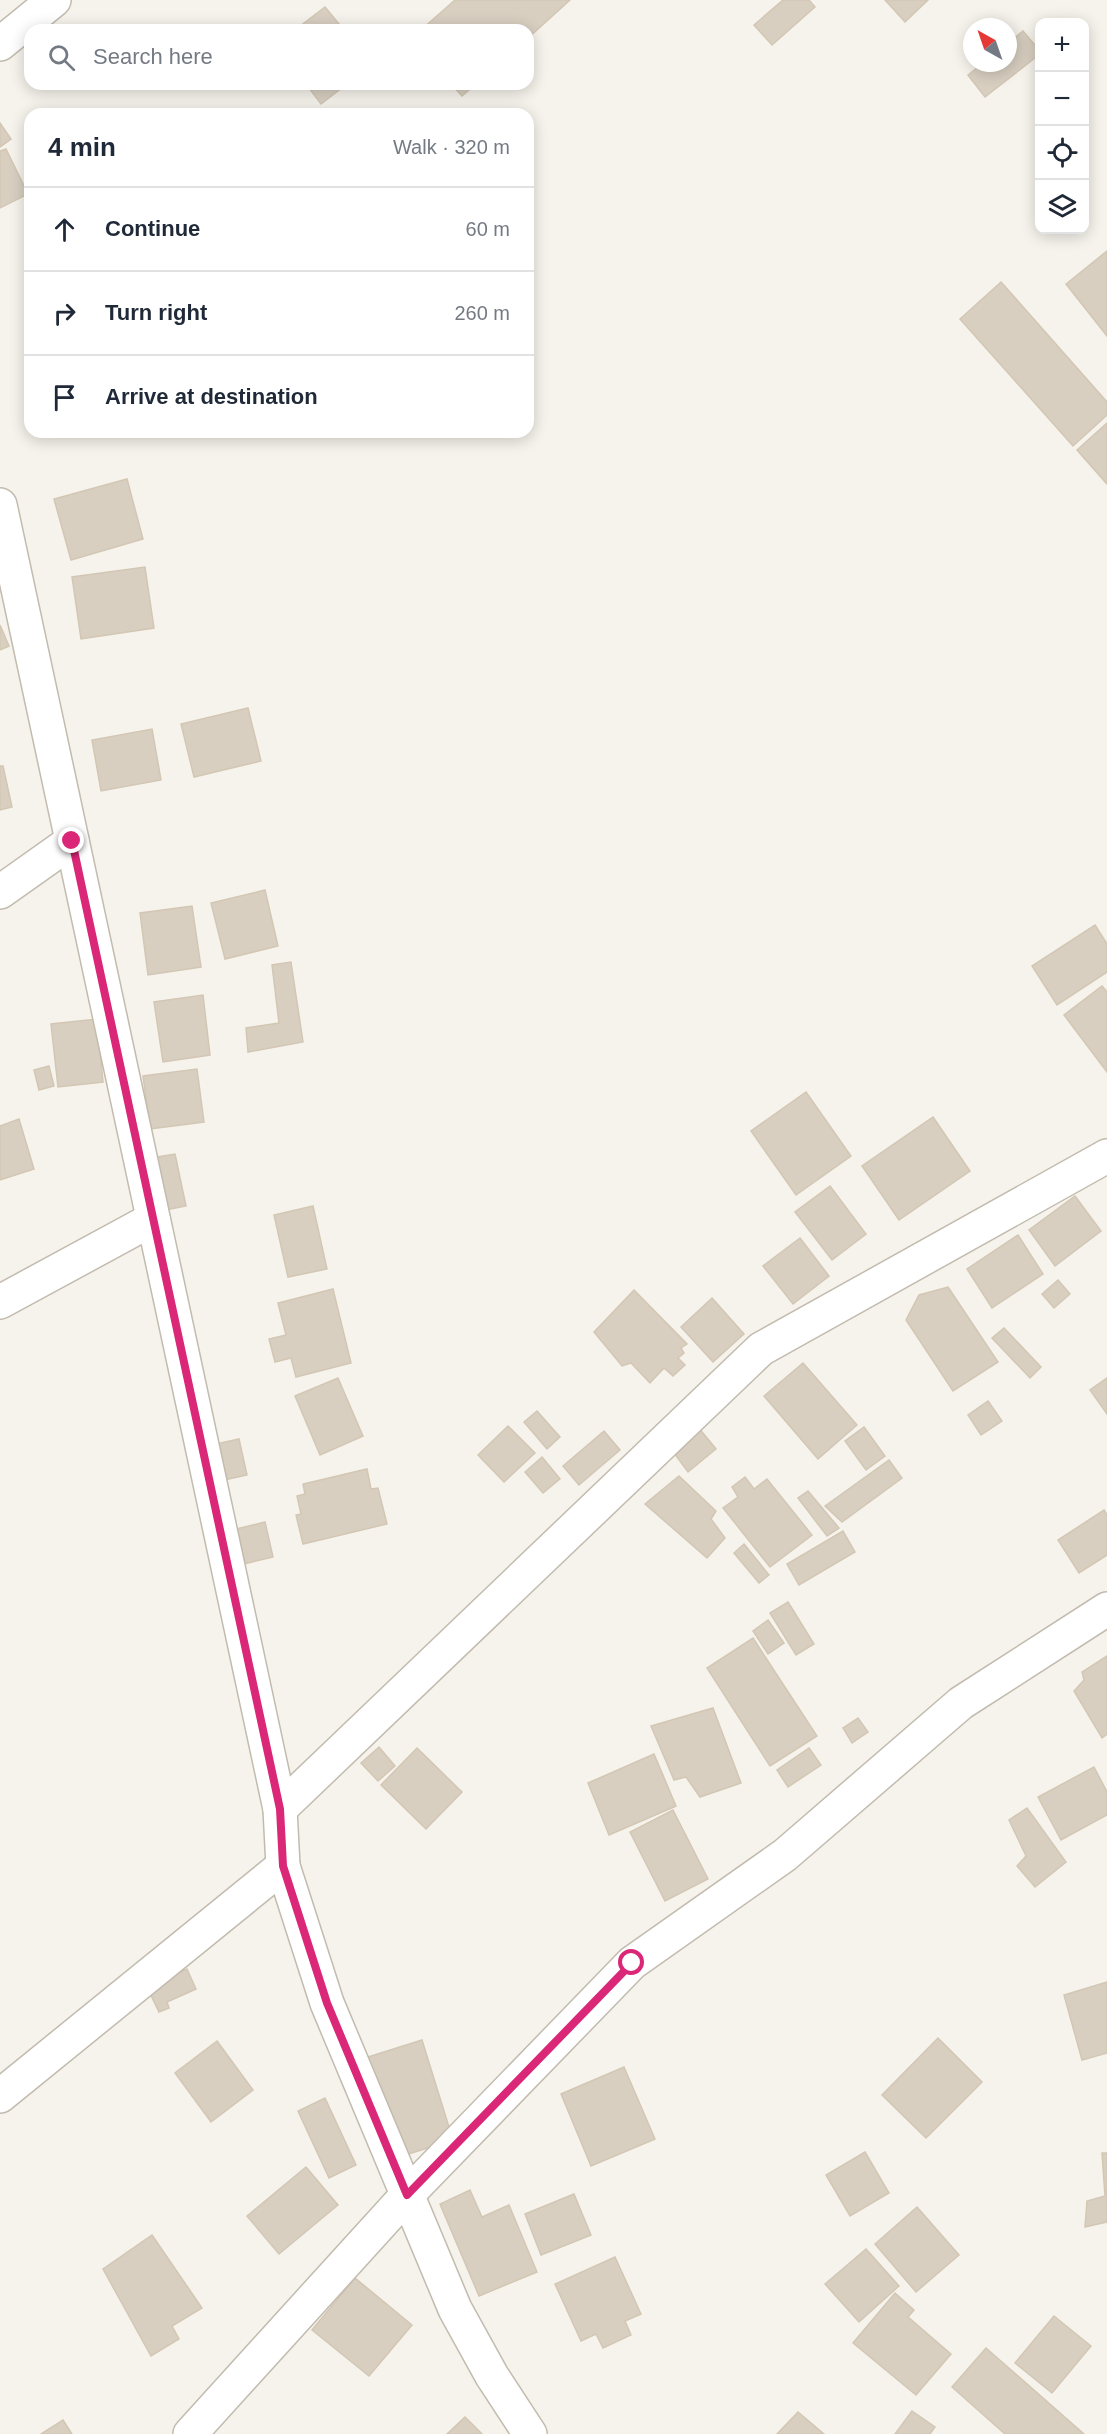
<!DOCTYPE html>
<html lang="en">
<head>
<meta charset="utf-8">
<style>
  body { margin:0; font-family:Arial,sans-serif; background:#f6f6f7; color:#1f2937 }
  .controls { position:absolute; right:18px; top:18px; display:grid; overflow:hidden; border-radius:12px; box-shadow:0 3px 15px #0003 }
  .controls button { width:54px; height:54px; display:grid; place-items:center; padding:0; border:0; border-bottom:2px solid #e0e1e3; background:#fff; color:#1f2937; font:30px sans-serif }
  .compass { position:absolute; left:963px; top:18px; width:54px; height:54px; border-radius:50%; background:#fff; box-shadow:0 3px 15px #0003; rotate:320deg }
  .stop { position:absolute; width:18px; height:18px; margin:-14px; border:4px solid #db2777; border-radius:50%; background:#fff }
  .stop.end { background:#db2777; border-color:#fff; box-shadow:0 2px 6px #0008 }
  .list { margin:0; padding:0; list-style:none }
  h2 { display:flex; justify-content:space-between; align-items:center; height:78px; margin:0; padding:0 24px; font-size:26px }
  h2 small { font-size:20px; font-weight:400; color:#747a83 }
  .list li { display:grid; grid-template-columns:39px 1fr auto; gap:18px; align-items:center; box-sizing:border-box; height:84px; padding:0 24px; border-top:2px solid #e0e1e3 }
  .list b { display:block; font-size:22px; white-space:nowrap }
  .list em { font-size:20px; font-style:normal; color:#747a83 }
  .icon { flex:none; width:33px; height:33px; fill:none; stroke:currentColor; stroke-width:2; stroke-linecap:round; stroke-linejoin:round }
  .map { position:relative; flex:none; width:1107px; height:2434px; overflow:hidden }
  .search { position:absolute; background:#fff; box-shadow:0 3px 15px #0003; left:24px; top:24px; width:510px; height:66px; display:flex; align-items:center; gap:15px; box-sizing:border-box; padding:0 21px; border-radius:18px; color:#747a83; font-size:22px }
  .panel { position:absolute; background:#fff; box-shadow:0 3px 15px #0003; left:24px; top:108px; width:510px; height:330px; border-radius:18px }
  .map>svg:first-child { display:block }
  .building { fill:#d8cfc1; stroke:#d3c7b4; stroke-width:1.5 }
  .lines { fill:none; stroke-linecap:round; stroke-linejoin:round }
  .minor-casing { stroke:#c2bbae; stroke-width:36 }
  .minor { stroke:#fff; stroke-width:33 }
  .route { stroke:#db2777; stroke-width:8 }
</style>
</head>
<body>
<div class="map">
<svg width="1107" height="2434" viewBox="0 0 1107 2434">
  <rect width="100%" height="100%" fill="#f6f3ec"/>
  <!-- building -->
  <g class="building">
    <polygon points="455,0 570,0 528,38 528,30 421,30"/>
    <polygon points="783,0 809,0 815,7 772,45 754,25"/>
    <polygon points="885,0 928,0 905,22"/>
    <polygon points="325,7 344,30 295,30"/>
    <polygon points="1023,31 1040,51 1040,54 985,97 968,75 983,63 1008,63 1008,43"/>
    <polygon points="306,84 347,84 321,104"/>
    <polygon points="451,84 476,84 462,96"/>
    <polygon points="0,123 11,139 0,147"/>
    <polygon points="6,149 28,194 0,208 0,151"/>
    <polygon points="1107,251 1107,336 1066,284"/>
    <polygon points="1001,282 1107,402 1107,415 1073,446 960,319"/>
    <polygon points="1107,423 1107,484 1077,450"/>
    <polygon points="127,479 143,539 71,560 54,499"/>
    <polygon points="145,567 154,628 81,639 72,577"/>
    <polygon points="0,625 9,646 0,650"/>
    <polygon points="248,708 261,761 194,777 181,724"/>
    <polygon points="152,729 161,780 101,791 92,740"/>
    <polygon points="0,766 3,766 12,807 0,810"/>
    <polygon points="265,890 278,946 225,959 211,903"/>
    <polygon points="192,906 201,967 148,975 140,913"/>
    <polygon points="1095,925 1107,944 1107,972 1057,1005 1032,966"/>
    <polygon points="291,962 303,1042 248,1052 246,1028 279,1023 272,965"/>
    <polygon points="1102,986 1107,992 1107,1072 1064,1015"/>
    <polygon points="203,995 210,1055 163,1062 154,1002"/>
    <polygon points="97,1019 103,1082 58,1087 51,1024"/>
    <polygon points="49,1066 54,1086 39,1090 34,1070"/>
    <polygon points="197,1069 204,1122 150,1129 143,1076"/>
    <polygon points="806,1092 851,1156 796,1195 751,1131"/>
    <polygon points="933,1117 970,1171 899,1220 862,1166"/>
    <polygon points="19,1119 34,1169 0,1180 0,1126"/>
    <polygon points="175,1154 186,1206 160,1211 150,1158"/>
    <polygon points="830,1186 866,1234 832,1260 795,1212"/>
    <polygon points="1075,1196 1101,1231 1055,1266 1029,1230"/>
    <polygon points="313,1206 327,1269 288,1277 274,1215"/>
    <polygon points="1018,1235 1043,1274 992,1308 967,1269"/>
    <polygon points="800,1238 829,1276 793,1304 763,1266"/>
    <polygon points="1058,1280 1070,1294 1054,1308 1042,1294"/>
    <polygon points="948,1287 998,1362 953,1391 906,1320 919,1295"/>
    <polygon points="333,1289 351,1363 296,1377 291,1358 275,1362 269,1339 286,1335 278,1303"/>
    <polygon points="634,1290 687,1344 681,1348 684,1353 678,1358 685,1365 673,1376 664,1368 650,1383 631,1363 622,1366 594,1332"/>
    <polygon points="712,1298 744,1334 713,1362 681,1327"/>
    <polygon points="1004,1328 1041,1367 1030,1378 992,1338"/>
    <polygon points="803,1363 857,1425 818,1459 764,1396"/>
    <polygon points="338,1378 363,1436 320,1455 295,1396"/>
    <polygon points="1107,1378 1107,1414 1090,1390"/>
    <polygon points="988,1401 1002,1421 981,1435 968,1415"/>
    <polygon points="537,1411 560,1437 547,1449 524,1422"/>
    <polygon points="508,1426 535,1453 504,1482 478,1455"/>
    <polygon points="698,1427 716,1449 688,1472 671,1449"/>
    <polygon points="864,1427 885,1456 866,1470 845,1441"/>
    <polygon points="604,1431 620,1450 579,1485 563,1466"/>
    <polygon points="239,1439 247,1475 224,1480 216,1444"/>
    <polygon points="542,1457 560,1479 543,1493 525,1472"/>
    <polygon points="889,1460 902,1478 842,1522 825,1506"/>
    <polygon points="367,1469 371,1489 378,1488 387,1524 303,1544 296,1515 301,1514 297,1496 305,1494 303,1484"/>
    <polygon points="679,1476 716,1511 711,1519 725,1538 707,1558 645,1504"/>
    <polygon points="745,1477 754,1489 767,1479 812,1535 770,1567 723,1508 738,1497 732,1487"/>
    <polygon points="808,1491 839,1528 827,1536 798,1498"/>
    <polygon points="1104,1510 1107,1515 1107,1555 1079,1573 1058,1540"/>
    <polygon points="265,1522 273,1557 244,1564 236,1529"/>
    <polygon points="843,1531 855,1552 799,1585 787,1564"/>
    <polygon points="744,1544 769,1575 759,1583 734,1553"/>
    <polygon points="788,1602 814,1644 796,1655 770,1613"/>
    <polygon points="768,1620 784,1643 768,1654 753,1631"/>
    <polygon points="753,1638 817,1736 770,1766 707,1668"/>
    <polygon points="1107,1656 1107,1734 1102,1738 1074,1691 1084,1680 1082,1672"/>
    <polygon points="713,1708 741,1783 700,1797 686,1777 674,1780 651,1726"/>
    <polygon points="858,1718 868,1732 852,1743 843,1728"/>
    <polygon points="379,1747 395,1766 378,1781 361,1763"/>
    <polygon points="417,1748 462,1792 426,1829 381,1785"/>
    <polygon points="809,1748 821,1765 788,1787 777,1770"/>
    <polygon points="654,1754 676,1806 609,1835 588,1783"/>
    <polygon points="1094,1767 1107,1792 1107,1815 1061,1840 1038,1797"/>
    <polygon points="1027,1808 1066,1862 1035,1887 1017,1866 1026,1856 1009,1820"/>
    <polygon points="673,1810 708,1879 665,1901 630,1832"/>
    <polygon points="187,1969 196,1989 167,2002 169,2008 159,2012 147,1987"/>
    <polygon points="1107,1982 1107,2053 1082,2060 1064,1995"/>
    <polygon points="938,2038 982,2082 926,2138 882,2095"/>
    <polygon points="422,2040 453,2140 399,2157 368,2057"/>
    <polygon points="217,2041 253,2090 211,2122 175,2073"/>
    <polygon points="624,2067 655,2139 591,2166 561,2094"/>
    <polygon points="325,2098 356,2165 329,2178 298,2111"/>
    <polygon points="865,2152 889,2193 850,2216 826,2175"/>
    <polygon points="1102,2153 1107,2153 1107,2222 1085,2227 1087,2201 1105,2196"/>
    <polygon points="306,2167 338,2205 279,2254 247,2216"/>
    <polygon points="470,2190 482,2217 509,2205 537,2272 479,2296 440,2204"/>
    <polygon points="574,2194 591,2235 541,2255 525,2214"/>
    <polygon points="917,2207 959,2255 916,2292 875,2244"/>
    <polygon points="152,2235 202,2308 172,2326 179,2339 151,2356 103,2269"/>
    <polygon points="866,2249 899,2286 859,2322 825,2284"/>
    <polygon points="615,2257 641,2314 625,2321 631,2335 603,2348 596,2334 581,2341 555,2284"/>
    <polygon points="355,2278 412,2325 369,2376 312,2330"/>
    <polygon points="895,2293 914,2310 908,2317 951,2354 916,2395 853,2343"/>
    <polygon points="1054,2316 1091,2346 1052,2393 1015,2363"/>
    <polygon points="986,2348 1084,2434 1005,2434 952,2387"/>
    <polygon points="912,2411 935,2427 930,2434 895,2434"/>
    <polygon points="798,2412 824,2434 777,2434"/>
    <polygon points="465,2417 482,2434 447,2434"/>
    <polygon points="63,2420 72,2434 41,2434"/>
  </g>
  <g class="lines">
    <!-- minor casing -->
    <g class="minor-casing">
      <g id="minor">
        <polyline points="0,44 54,0"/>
        <polyline points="0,505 280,1809 283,1866 327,2003 455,2309 492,2376 530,2434"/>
        <polyline points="0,892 72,841"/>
        <polyline points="0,1302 153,1219"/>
        <polyline points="280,1809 761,1349 1107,1156"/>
        <polyline points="0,2096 283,1866"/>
        <polyline points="190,2434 407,2195 632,1963 785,1855 961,1703 1107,1609"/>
      </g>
    </g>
    <!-- minor -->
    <use href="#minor" class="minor"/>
  </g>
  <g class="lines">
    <!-- route -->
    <polyline class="route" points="72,841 280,1809 283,1866 327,2003 407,2195 632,1963"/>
  </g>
</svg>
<div class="controls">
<button>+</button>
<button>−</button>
<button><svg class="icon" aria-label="locate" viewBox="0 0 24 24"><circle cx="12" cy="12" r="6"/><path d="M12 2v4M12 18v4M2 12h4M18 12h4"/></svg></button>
<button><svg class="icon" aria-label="layers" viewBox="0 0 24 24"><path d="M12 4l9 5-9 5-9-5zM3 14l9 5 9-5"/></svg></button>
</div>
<svg class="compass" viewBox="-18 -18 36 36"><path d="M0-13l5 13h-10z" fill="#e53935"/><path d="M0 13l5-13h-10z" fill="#747a83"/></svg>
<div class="stop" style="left:632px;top:1963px"></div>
<div class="stop end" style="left:72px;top:841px"></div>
<div class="search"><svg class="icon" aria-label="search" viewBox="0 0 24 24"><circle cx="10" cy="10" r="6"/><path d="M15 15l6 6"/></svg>Search here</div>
<section class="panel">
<h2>4 min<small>Walk · 320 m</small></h2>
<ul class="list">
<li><svg class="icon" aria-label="ahead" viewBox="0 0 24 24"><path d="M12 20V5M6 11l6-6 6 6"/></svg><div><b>Continue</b></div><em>60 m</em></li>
<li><svg class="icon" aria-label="right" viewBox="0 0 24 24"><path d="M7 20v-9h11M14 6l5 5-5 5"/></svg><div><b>Turn right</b></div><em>260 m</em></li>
<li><svg class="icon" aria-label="arrive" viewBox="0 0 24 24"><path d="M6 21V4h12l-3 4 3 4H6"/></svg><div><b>Arrive at destination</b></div></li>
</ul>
</section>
</div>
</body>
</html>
